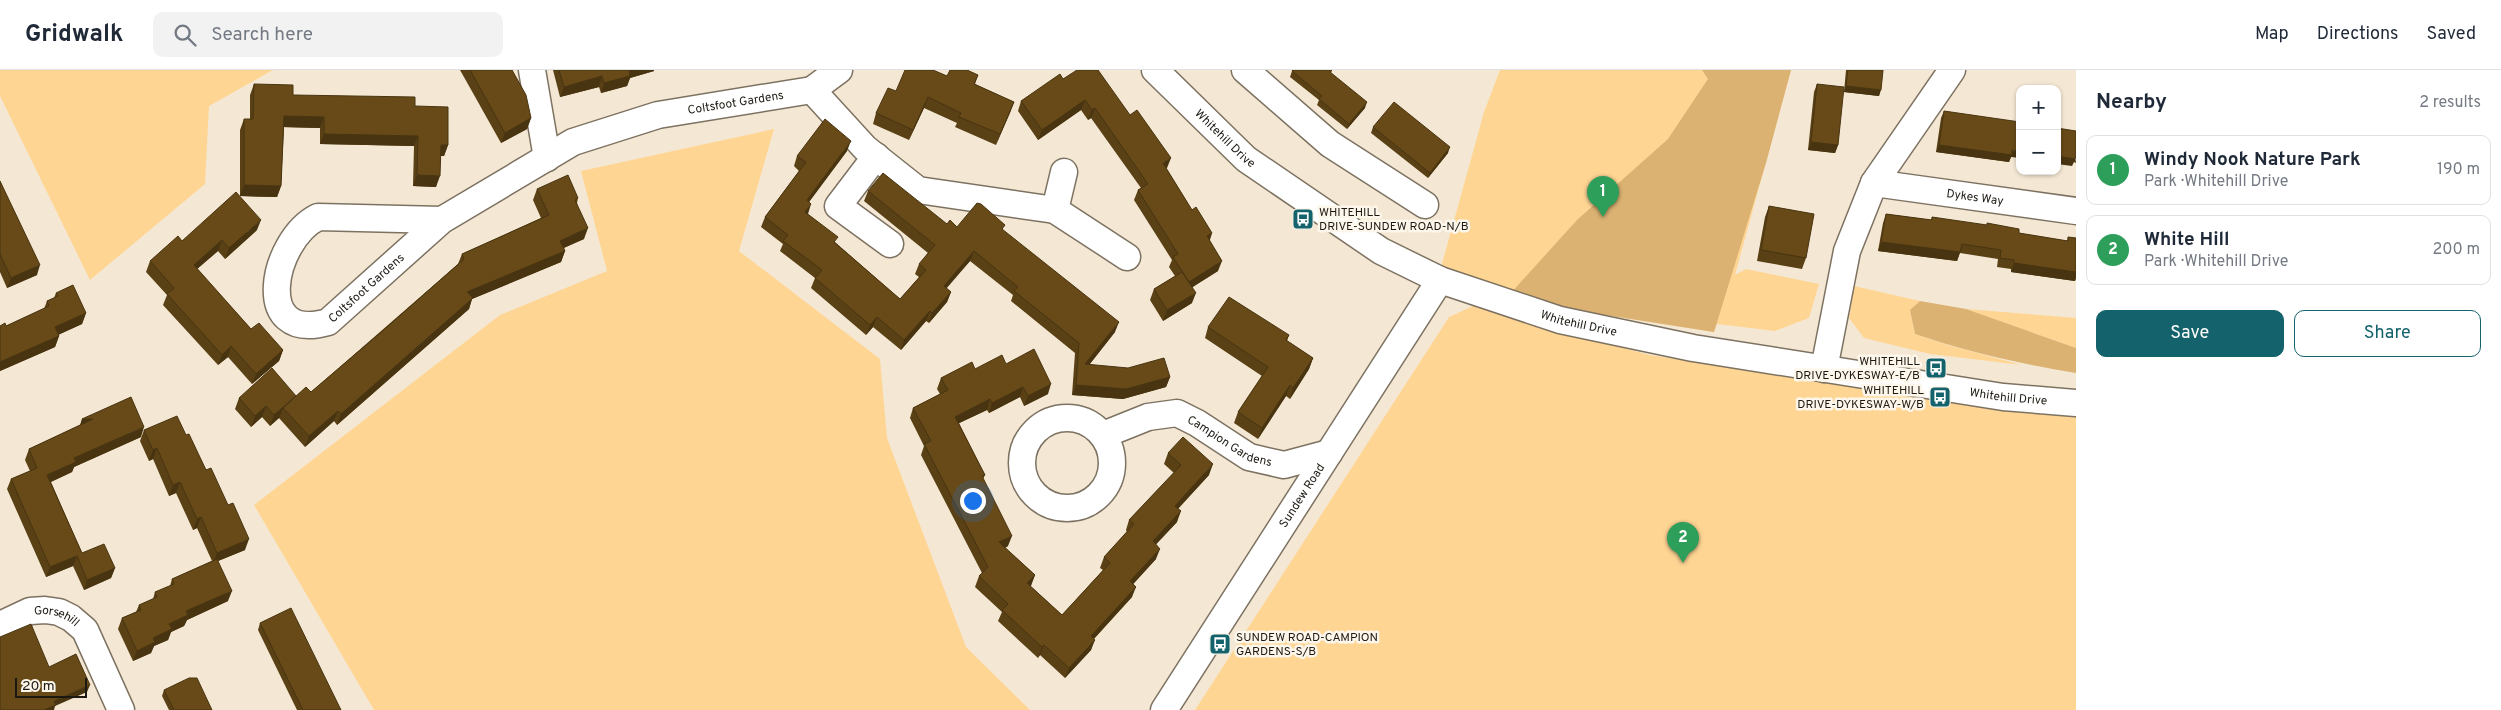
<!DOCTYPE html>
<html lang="en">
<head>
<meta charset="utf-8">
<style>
  body { margin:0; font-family:Overpass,sans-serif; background:#f2f2f3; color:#1f2937 }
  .controls { position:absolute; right:15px; top:15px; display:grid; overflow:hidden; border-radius:10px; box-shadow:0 1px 4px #0004 }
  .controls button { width:45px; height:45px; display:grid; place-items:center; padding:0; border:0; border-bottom:1px solid #e0e1e3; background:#fff; color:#1f2937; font:25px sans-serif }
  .scale { position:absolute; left:15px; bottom:12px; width:72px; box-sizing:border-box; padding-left:5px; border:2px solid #1d1912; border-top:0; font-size:14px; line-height:18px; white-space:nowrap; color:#1d1912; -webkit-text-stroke:4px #fdf6ea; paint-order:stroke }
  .you { position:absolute; left:972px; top:430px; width:18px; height:18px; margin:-12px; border:4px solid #fff; border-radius:50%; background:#1a73e8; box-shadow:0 0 0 8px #1a73e833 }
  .badge { display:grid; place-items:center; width:32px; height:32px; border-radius:50%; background:#14626b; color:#fff; font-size:16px; font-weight:700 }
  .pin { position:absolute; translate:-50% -41px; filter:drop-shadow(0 1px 2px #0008) }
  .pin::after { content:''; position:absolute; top:26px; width:18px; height:15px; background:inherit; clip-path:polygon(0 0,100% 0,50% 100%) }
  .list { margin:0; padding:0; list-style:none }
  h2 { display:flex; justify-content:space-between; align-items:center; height:65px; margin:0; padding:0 20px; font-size:21px }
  h2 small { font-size:16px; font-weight:400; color:#747a83 }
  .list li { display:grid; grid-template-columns:32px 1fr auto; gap:15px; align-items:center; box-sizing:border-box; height:70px; margin:0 10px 10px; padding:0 10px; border:1px solid #e0e1e3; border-radius:10px }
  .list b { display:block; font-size:19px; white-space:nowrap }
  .list p { margin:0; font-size:16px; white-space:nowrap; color:#747a83 }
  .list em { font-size:16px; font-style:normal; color:#747a83 }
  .actions { display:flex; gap:10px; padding:15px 20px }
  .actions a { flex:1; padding:11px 0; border:1px solid #14626b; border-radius:10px; text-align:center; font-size:18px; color:#14626b }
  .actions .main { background:#14626b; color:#fff }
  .icon { flex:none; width:28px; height:28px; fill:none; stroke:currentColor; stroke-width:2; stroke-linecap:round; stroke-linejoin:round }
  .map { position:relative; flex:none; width:2076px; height:640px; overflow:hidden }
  header { display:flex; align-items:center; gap:30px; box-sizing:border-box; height:70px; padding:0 25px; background:#fff; border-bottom:1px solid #e0e1e3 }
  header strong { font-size:24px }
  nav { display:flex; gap:28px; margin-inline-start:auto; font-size:18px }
  .search { width:350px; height:45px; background:#f2f2f3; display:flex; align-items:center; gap:12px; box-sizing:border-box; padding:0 18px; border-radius:10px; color:#747a83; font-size:19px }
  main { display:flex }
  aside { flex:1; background:#fff }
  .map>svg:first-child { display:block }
  .green { fill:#ffd594 }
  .forest { fill:#dbb272 }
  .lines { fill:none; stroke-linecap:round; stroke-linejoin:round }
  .minor-casing { stroke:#7d7261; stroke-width:29 }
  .minor { stroke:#fff; stroke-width:26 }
  .wall { fill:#594015 }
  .shaded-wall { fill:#483411 }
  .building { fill:#674a18; stroke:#483411 }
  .labels { text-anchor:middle; stroke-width:5; stroke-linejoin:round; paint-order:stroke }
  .street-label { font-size:12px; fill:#1d1912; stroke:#fdf6ea }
  .poi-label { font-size:12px; fill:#1d1912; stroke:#fdf6ea; text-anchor:start }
</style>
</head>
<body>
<header>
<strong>Gridwalk</strong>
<div class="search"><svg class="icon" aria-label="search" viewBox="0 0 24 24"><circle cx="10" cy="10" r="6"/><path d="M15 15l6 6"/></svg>Search here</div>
<nav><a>Map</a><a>Directions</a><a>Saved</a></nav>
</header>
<main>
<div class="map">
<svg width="2076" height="640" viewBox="0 0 2076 640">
  <rect width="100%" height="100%" fill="#f4e8d4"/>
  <!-- green -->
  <g class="green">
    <polygon points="0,0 273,0 209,36 205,114 90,210 0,26"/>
    <polygon points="1500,0 1791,0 1735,205 1746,199 1819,214 1809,248 1775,261 1717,254 1714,262 1567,239 1440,201 1484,42"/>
    <polygon points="774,59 739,181 880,289 887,368 966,577 1030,640 374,640 254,435 500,245 607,201 581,101"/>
    <polygon points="1854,216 1920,231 1910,240 1915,264 1948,275 2022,295 1930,284 1864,268 1849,248"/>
    <polygon points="1473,236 1649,285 2006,338 2076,347 2076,640 1195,640 1449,247"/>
    <polygon points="1966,239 2076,248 2076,278"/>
  </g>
  <!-- forest -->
  <g class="forest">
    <polygon points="1702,0 1791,0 1766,93 1714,262 1567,239 1510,224 1577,150 1668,69 1708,9"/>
    <path d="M 1920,231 L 1966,239 L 2076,278 L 2076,303 C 2021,294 1968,282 1915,264 L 1910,240 Z"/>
  </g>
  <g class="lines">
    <!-- minor casing -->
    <g class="minor-casing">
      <g id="minor">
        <polyline points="532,0 547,88"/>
        <path id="s1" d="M 1155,0 L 1246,89 L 1381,181 L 1440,210 L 1560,250 L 1693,278 L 2003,327 L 2076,333"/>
        <polyline points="1245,0 1330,74 1425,135"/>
        <polyline points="812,20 865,78 918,120 1055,140"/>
        <polyline points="876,86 838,136 890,174"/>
        <polyline points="1064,102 1055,140 1127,187"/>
        <path id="s2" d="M 1874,113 L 2076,141"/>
        <path id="s3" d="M 442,150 L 318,147 C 272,170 251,274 328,252 L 442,150 L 573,72 L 658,45 L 812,20 L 839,0"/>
        <polyline points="1824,299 1847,181 1874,113 1952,0"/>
        <circle cx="1067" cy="393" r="45"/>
        <path id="s4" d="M 1103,365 L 1148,347 L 1177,343 L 1197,353 L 1249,387 L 1284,395 L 1329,383"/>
        <path id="s5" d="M 0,555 L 30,541 L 45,540 L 59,542 L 71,548 L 85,560 L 121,640"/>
        <path id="s6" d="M 1164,640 L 1440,210"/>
      </g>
    </g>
    <!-- minor -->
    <use href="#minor" class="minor"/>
  </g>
  <!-- wall -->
  <g class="wall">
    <polygon points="460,0 512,0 531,48 527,59 501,73"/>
    <polygon points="553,0 654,0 654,1 630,8 627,16 601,23 599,17 560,27"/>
    <polygon points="1332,0 1331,3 1365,38 1347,59 1317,35 1319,30 1290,7 1292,1"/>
    <polygon points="1846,0 1883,0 1879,26 1844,22"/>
    <polygon points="978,5 975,14 1014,32 996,75 955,57 957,53 924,38 909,70 873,54 876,43 896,21 947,6"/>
    <polygon points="1063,9 1167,98 1166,98 1192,140 1212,163 1209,171 1218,201 1192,217 1192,233 1163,251 1150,230 1154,219 1175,206 1169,197 1172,190 1134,130 1138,120 1141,118 1091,48 1088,50 1081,40 1038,70 1018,41 1021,31"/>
    <polygon points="254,14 293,25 415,36 448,75 444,86 440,86 436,117 413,116 414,76 320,74 320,58 284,57 281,116 277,127 240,126 240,60 244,49 250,49 250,25"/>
    <polygon points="1817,14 1838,75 1835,83 1808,80 1814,22"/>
    <polygon points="1944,41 2011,87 2009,92 1936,82 1941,48"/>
    <polygon points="1373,57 1448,83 1428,108 1371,63"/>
    <polygon points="847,81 809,132 807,144 836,173 900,229 919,207 915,204 919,194 928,183 864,131 868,121 947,154 957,157 1003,161 1115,262 1089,295 1170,307 1166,317 1123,329 1072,325 1075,283 1011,231 1013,225 970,191 946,218 951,222 947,232 929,253 926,251 901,280 873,257 866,265 811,218 815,208 780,181 783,174 761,157 765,147 799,101 794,96 797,86"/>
    <polygon points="0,111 37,205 7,218 0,202"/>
    <polygon points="537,119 578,128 577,133 584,169 564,178 565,181 561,192 472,229 469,239 337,355 334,351 305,377 279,348 270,356 262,347 251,357 235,339 239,328 296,326 311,322 458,194 462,184 541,148 533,130"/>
    <polygon points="1769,136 1806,188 1802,199 1757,191 1765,147"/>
    <polygon points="1886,144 1931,150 1932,147 2019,163 2067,171 2068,167 2076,168 2076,208 2075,211 2011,202 2011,199 1997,197 1998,189 1960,183 1957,191 1878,181 1883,153"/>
    <polygon points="257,160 225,189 218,181 197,199 251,259 283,280 279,291 252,314 228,287 218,295 163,235 167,225 146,202 150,191"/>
    <polygon points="56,223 86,243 82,254 58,265 59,266 55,277 0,301 6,256 44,239 47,231 54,228"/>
    <polygon points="1208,257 1289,265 1287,271 1313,288 1309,299 1290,329 1286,326 1258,369 1234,353 1238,342 1262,306 1205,268"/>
    <polygon points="1006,294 1048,324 1024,336 1020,327 989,343 987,340 959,353 985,405 983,409 1008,476 1005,478 1035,505 1030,516 1062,545 1103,500 1100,498 1104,487 1127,462 1126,460 1129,450 1174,403 1164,394 1168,383 1209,405 1178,439 1177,452 1156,474 1156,489 1133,514 1132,527 1094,569 1091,580 1065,608 1040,585 1038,588 998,551 1002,542 975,517 979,506 982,503 921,385 924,376 910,348 913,338 940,324 937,319 941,308 975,299"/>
    <polygon points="82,349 141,367 74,397 72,402 51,412 82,483 115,498 111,508 84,520 73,496 46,507 7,419 11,409 30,401 25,390 29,379 80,355"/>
    <polygon points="144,360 186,365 206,400 245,480 218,491 228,531 187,550 184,556 171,562 168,570 154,576 151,583 133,591 118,559 122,548 136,542 139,535 153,529 155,522 170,516 172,509 212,491 197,458 193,460 176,423 169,426 153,389 149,391 140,371"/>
    <polygon points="260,553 341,640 297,640 258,560"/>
    <polygon points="164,620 212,640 169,640 162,626"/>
  </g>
  <!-- shaded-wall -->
  <g class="shaded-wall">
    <polygon points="628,0 654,0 654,1 630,8 627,16 601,23 604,13"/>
    <polygon points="602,6 599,17 560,27 564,17"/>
    <polygon points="1846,16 1881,20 1879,26 1844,22"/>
    <polygon points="928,27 924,38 909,70 913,60"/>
    <polygon points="1085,30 1081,40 1038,70 1042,60"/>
    <polygon points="1014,32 1010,43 996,75 1000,64"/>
    <polygon points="1367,32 1365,38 1347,59 1349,54"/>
    <polygon points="1095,38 1091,48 1088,50 1092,40"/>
    <polygon points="284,46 324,47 320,58 280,57"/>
    <polygon points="531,48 527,59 501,73 505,63"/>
    <polygon points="324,64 418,66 414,76 320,74"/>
    <polygon points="851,71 847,81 803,140 807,130"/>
    <polygon points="1811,72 1838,75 1835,83 1808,80"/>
    <polygon points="441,75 448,75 444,86 437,86"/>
    <polygon points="1939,75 2020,81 2020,88 2011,87 2009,92 1936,82"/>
    <polygon points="1450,77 1448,83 1428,108 1430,103"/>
    <polygon points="2075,85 2076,93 2074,92 2072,96 2057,94 2057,86"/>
    <polygon points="1171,88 1167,98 1159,103 1163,93"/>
    <polygon points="417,105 440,106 436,117 413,116"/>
    <polygon points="244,115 281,116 277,127 240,126"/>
    <polygon points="811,134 808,144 801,152 805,142"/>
    <polygon points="261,150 257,160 225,189 229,178"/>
    <polygon points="588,158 584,169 556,181 560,171"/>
    <polygon points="1212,163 1209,173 1207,166"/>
    <polygon points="222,170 218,181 190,205 194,195"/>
    <polygon points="1881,172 1960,182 1957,191 1878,181"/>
    <polygon points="565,181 561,192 472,229 469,239 337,355 341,344 467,222"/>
    <polygon points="974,181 970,191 940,226 944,216"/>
    <polygon points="1222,191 1218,201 1185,222 1188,212"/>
    <polygon points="2014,193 2076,202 2076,208 2075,211 2011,202"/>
    <polygon points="40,195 37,205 7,218 11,208"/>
    <polygon points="951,222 947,232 929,253 932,243"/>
    <polygon points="1196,223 1192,233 1163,251 1167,240"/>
    <polygon points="930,241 926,251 901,280 904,270"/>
    <polygon points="86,243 82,254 51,268 55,257"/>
    <polygon points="877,247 873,257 866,265 870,255"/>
    <polygon points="1119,252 1115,262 1082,304 1085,294"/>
    <polygon points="59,266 55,277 0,301 0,292"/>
    <polygon points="231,276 228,287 218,295 222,285"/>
    <polygon points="283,280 279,291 252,314 256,304"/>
    <polygon points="1313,288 1309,299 1290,329 1293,318"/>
    <polygon points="1170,307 1166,317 1123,329 1072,325 1076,315"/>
    <polygon points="1051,314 1048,324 1024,336 1028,326"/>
    <polygon points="1290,315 1286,326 1258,369 1262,358"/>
    <polygon points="1023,317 1020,327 989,343 992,333"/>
    <polygon points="296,326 283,338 279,348 270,356 274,345"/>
    <polygon points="990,329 987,340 951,357 955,347"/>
    <polygon points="266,336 262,347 251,357 255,346"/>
    <polygon points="338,341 334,351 305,377 309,366"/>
    <polygon points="82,349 93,349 79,360"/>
    <polygon points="144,357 141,367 74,397 72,402 44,415 47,405 74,388"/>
    <polygon points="157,378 153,389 149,391 153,380"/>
    <polygon points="1213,394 1209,405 1171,446 1175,436"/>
    <polygon points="180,412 176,423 169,426 173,415"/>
    <polygon points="1181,441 1177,452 1149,482 1153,471"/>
    <polygon points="201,447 197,458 193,460 197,449"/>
    <polygon points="1012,466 1008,476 995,483 999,472"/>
    <polygon points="249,469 245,480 213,493 217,483"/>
    <polygon points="1160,479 1156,489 1126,522 1130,511"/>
    <polygon points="77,486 73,496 46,507 50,497"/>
    <polygon points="115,498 111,508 84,520 87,510"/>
    <polygon points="1035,505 1031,516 1023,524 1027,513"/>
    <polygon points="1136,517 1132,527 1087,576 1091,566"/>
    <polygon points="232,521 228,531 187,550 184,556 171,562 168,570 154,576 151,583 133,591 137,581 186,541"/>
    <polygon points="1095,570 1091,580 1065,608 1069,598"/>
    <polygon points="1044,575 1040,585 1038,588 1042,577"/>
    <polygon points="90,615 87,622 55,636 54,640 44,640 54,631"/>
  </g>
  <!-- building -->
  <g class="building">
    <polygon points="470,0 512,0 526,25 531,48 505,63"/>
    <polygon points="559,0 629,0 630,6 604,13 602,6 564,17"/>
    <polygon points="905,0 933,0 947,6 950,0 967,0 978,5 974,14 1014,32 1000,64 959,47 961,43 928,27 913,60 876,43 888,18 896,21"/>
    <polygon points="1077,0 1098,0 1130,45 1137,40 1171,88 1163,93 1192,140 1196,137 1212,163 1207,166 1222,191 1189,212 1173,187 1178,184 1138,120 1148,114 1095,38 1092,40 1085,30 1042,60 1021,31 1060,4 1063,9"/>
    <polygon points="1293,0 1332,0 1330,2 1367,32 1349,54 1319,29 1322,26 1292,1"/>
    <polygon points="1848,0 1883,0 1881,20 1846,16"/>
    <polygon points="254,14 293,15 293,25 415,27 415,36 448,37 448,75 441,75 440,106 417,105 418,66 324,64 324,47 284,46 281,116 244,115 244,49 253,49"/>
    <polygon points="1817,14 1844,17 1838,75 1811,72"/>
    <polygon points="1394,32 1450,77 1430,103 1373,57"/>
    <polygon points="1944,41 2020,52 2020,81 2012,80 2012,85 1939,75"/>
    <polygon points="825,49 851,71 807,130 811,134 805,142 838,167 834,172 900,229 926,200 919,194 935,175 868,121 883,103 947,154 950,150 957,157 977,133 981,134 1005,155 1002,159 1119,252 1085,294 1128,298 1164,288 1170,307 1126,319 1076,315 1079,273 1014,221 1018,217 974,181 944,216 951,222 932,243 930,241 904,270 877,247 870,255 815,208 822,200 783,171 788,165 765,147 806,92 797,86"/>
    <polygon points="2057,58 2076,61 2076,85 2075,89 2057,86"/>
    <polygon points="568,105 578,128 575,130 588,158 560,171 565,181 467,222 473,228 341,344 338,341 309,366 283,338 306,317 311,322 386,258 464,189 462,184 549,145 537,119"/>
    <polygon points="0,111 40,195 11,208 0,184"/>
    <polygon points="236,122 261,150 229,178 222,170 194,195 251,259 259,253 283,280 256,304 231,276 222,285 167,224 174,218 150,191 178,166 182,171"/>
    <polygon points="1769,136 1814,144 1806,188 1761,180"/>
    <polygon points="1886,144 1932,150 1932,147 1987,155 1987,153 2019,159 2019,163 2068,171 2068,167 2076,168 2076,202 2014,193 2014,190 2000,188 2001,180 1962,174 1960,182 1881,172"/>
    <polygon points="1182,202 1196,223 1167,240 1154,219"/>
    <polygon points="73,215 86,243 55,257 59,266 0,292 0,256 5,253 6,256 49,236 47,231 58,226 56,223"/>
    <polygon points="1229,227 1289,265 1286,270 1313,288 1293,318 1290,315 1262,358 1238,342 1268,297 1208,257"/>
    <polygon points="1034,279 1051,314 1028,326 1023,317 992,333 990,329 955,347 985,405 982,406 1012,466 999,472 1035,505 1027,513 1062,545 1110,493 1104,487 1134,454 1129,450 1181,395 1168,383 1183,367 1213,394 1175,436 1181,441 1153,471 1160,479 1130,511 1136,517 1091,566 1095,570 1069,598 1044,575 1042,577 1002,540 1008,534 979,506 988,497 924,374 931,371 913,338 948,320 941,308 972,292 975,299 1002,285 1006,294"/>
    <polygon points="272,298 296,326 274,345 266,336 255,346 239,328"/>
    <polygon points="131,327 144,357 74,388 76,392 47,405 82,483 104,474 115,498 87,510 77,486 50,497 11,409 37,398 29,379 93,349 82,349"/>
    <polygon points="177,346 186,365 189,364 206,400 211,398 228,435 233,433 249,469 217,483 201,447 197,449 180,412 173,415 157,378 153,380 144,360"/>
    <polygon points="217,489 232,521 186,541 188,545 169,554 172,559 153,568 155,572 137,581 122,548 141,540 139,535 157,527 155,522 174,514 172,509"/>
    <polygon points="291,538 341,640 303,640 260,553"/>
    <polygon points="31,554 49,597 76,584 90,615 54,631 56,635 44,640 0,640 0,567"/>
    <polygon points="189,608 197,608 212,640 174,640 164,620"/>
  </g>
  <!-- icons -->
  <defs>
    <g id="bus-square" transform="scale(1.125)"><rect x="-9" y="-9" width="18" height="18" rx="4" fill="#14626b" stroke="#fdf6ea"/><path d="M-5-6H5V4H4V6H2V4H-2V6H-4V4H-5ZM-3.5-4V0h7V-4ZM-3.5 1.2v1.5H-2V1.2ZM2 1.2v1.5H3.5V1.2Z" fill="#fff"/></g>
  </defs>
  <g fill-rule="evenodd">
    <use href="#bus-square" x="1303" y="149"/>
    <use href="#bus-square" x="1936" y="298"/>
    <use href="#bus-square" x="1940" y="327"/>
    <use href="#bus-square" x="1220" y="574"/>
  </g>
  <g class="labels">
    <!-- street labels -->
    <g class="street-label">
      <text dy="4" stroke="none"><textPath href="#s3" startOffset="758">Coltsfoot Gardens</textPath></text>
      <text dy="4" stroke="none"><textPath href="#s1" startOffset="98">Whitehill Drive</textPath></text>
      <text dy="4" stroke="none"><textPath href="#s2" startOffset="102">Dykes Way</textPath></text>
      <text dy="4" stroke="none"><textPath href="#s3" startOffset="336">Coltsfoot Gardens</textPath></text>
      <text dy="4" stroke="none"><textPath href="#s1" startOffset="502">Whitehill Drive</textPath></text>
      <text dy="4" stroke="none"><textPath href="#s1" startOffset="938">Whitehill Drive</textPath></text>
      <text dy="4" stroke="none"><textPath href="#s4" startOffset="138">Campion Gardens</textPath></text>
      <text dy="4" stroke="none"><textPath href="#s6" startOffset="255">Sundew Road</textPath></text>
      <text dy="4" stroke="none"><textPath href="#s5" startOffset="61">Gorsehill</textPath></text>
    </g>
    <!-- poi labels -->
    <g class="poi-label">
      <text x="1319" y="146">WHITEHILL<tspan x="1319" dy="14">DRIVE-SUNDEW ROAD-N/B</tspan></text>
      <text x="1920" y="295" text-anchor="end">WHITEHILL<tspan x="1920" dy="14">DRIVE-DYKESWAY-E/B</tspan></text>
      <text x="1924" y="324" text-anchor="end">WHITEHILL<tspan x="1924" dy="14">DRIVE-DYKESWAY-W/B</tspan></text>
      <text x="1236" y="571">SUNDEW ROAD-CAMPION<tspan x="1236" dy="14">GARDENS-S/B</tspan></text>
    </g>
  </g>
</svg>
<div class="controls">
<button>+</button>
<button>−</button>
</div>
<div class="scale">20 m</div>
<div class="you"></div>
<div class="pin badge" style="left:1603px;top:147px;background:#2e9e5b">1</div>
<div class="pin badge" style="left:1683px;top:493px;background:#2e9e5b">2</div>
</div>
<aside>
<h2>Nearby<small>2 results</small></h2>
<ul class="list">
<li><span class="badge" style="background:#2e9e5b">1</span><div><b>Windy Nook Nature Park</b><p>Park · Whitehill Drive</p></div><em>190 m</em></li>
<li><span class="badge" style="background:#2e9e5b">2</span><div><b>White Hill</b><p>Park · Whitehill Drive</p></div><em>200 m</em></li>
</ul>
<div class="actions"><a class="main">Save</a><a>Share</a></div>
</aside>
</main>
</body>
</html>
